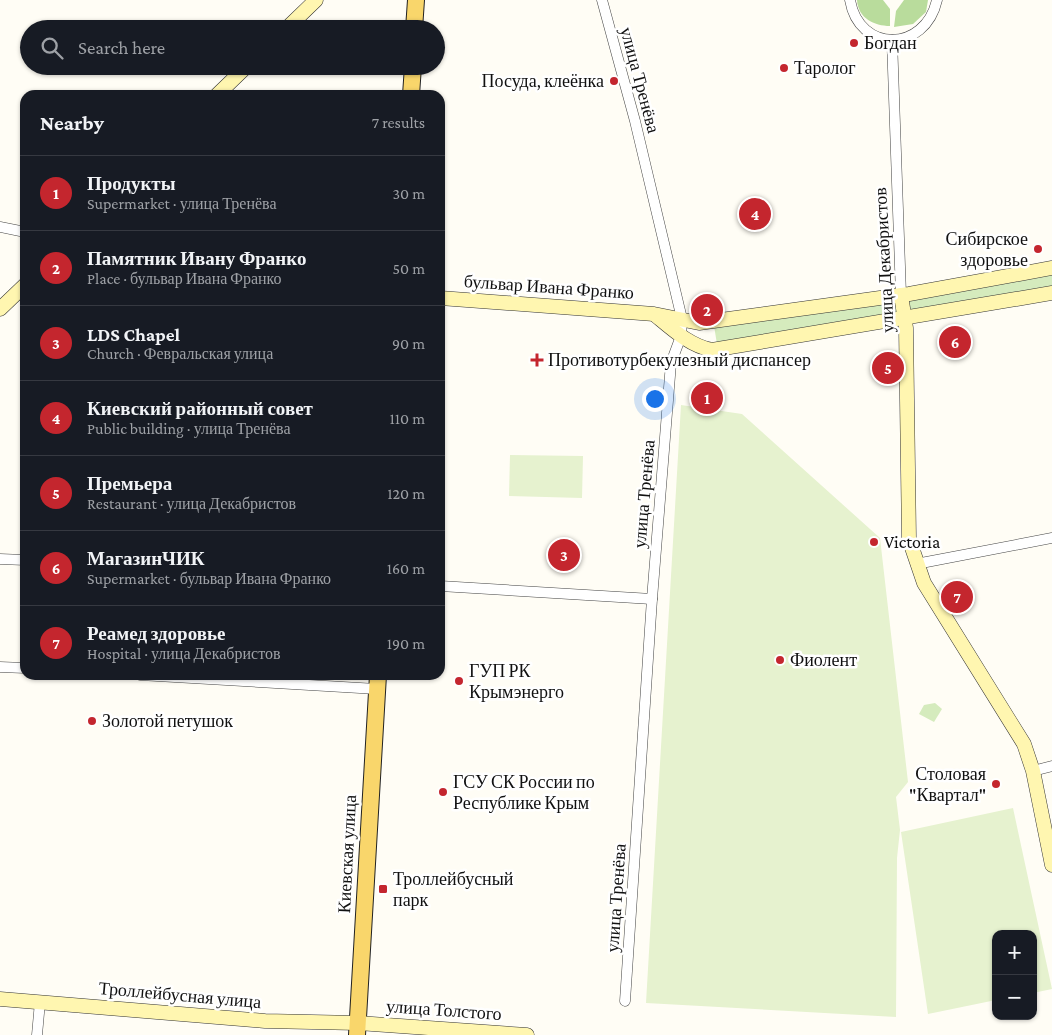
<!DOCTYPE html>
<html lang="en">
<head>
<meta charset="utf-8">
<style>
  body { margin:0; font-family:"Crimson Pro",serif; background:#20242c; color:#f1f3f6 }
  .controls { position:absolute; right:15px; bottom:15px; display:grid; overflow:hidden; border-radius:10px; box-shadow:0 1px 4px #0004 }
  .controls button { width:45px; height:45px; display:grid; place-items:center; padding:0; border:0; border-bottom:1px solid #363941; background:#171b24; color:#f1f3f6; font:25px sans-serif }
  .you { position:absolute; left:654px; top:398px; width:18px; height:18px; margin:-12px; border:4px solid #fff; border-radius:50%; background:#1a73e8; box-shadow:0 0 0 8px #1a73e833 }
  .badge { display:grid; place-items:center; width:32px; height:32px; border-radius:50%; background:#c4262e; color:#fff; font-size:16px; font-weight:700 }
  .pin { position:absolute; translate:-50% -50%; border:2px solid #fff; box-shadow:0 1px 5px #0006 }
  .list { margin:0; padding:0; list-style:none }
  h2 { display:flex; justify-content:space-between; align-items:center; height:65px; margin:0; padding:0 20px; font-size:21px }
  h2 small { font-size:16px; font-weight:400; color:#9ea1a6 }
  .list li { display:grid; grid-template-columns:32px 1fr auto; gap:15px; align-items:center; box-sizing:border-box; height:75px; padding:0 20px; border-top:1px solid #363941 }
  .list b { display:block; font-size:19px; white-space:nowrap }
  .list p { margin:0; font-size:16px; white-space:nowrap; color:#9ea1a6 }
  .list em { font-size:16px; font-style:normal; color:#9ea1a6 }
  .icon { flex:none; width:28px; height:28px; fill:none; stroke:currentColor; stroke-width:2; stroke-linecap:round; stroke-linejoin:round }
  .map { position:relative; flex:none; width:1052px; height:1035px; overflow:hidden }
  .search { position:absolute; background:#171b24; box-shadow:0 1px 4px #0004; left:20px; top:20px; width:425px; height:55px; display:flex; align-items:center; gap:12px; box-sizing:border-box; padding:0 18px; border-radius:28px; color:#9ea1a6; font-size:19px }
  .panel { position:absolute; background:#171b24; box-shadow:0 1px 4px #0004; left:20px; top:90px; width:425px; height:590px; border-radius:15px }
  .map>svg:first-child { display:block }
  .green { fill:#d5ebbd }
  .forest { fill:#b9dc9c }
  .pitch { fill:#e6f2cf }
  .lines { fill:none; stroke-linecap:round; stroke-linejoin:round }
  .street-casing { stroke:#444; stroke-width:11 }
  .secondary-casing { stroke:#333; stroke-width:15 }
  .primary-casing { stroke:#222; stroke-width:18 }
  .street { stroke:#fff; stroke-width:10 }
  .secondary { stroke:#fff6b0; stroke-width:14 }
  .primary { stroke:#f9d66b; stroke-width:16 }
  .poi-dot { fill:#c4262e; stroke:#fff; stroke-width:2 }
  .labels { text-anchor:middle; stroke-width:5; stroke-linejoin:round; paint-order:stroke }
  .poi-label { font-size:18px; fill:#111; stroke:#fff; text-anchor:start }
  .street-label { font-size:18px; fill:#111; stroke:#fff }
</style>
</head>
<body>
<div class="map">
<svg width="1052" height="1035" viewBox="0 0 1052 1035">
  <rect width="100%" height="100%" fill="#fffdf5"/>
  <!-- green -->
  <g class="green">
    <polygon points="1052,273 1052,287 907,312 906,300"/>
    <polygon points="899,301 901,313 717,344 714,326"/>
    <polygon points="935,703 942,709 934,722 919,714 924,705"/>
  </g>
  <!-- forest -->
  <g class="forest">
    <path d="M 857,0 L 883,0 L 890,9 L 890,26 C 874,26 858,18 857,0 Z"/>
    <polygon points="904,0 928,0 926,12 913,24 894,27 896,11"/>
  </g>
  <!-- pitch -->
  <g class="pitch">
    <polygon points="681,405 742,414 880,538 908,782 896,797 900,830 897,858 896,1017 646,1003"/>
    <polygon points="510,455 583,456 582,498 509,496"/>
    <polygon points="1013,808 1052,989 1033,993 1033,934 996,934 996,1000 928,1014 901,832"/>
  </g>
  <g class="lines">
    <!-- street casing -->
    <g class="street-casing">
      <g id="street">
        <polyline points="602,0 635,121 682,319 681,336 671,363 652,599 625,1001"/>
        <path d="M 850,0 C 859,53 925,53 937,0"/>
        <polyline points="892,40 901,295"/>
        <polyline points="0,227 25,232"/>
        <polyline points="0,559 25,560"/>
        <polyline points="916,564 1052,538"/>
        <polyline points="440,586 652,599"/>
        <polyline points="0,667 25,668"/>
        <polyline points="140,675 377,689"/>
        <polyline points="1033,771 1052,766"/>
        <polyline points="37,1035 40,1002"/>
      </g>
    </g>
    <!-- secondary casing -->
    <g class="secondary-casing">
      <g id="secondary">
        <polyline points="286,29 316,0"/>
        <polyline points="217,95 247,66"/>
        <polyline points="901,295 906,328 909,539 924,583 1024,744 1033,771 1052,865"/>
        <polyline points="440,298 654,314 699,323 909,294 1052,268"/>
        <polyline points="0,309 25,285"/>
        <path d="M 655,315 C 672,329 690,346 712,350 L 1052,293"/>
        <polyline points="0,999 265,1021 358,1023 527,1035"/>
      </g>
    </g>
    <!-- primary casing -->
    <g class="primary-casing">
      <g id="primary">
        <polyline points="414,29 416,0"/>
        <polyline points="411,95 413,66"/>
        <polyline points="357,1035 378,675"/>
      </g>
    </g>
    <!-- street -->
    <use href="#street" class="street"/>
    <!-- secondary -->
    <use href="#secondary" class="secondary"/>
    <!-- primary -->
    <use href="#primary" class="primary"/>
  </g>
  <!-- markers -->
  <g class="poi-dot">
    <circle cx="854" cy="43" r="5"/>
    <circle cx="784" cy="68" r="5"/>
    <circle cx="614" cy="81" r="5"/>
    <circle cx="1038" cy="249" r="5"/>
    <path d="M534.5 352.5h5v5h5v5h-5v5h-5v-5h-5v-5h5z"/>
    <circle cx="874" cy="542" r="5"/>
    <circle cx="780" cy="660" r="5"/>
    <circle cx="459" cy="681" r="5"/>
    <circle cx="92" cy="721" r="5"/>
    <circle cx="996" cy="784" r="5"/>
    <circle cx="443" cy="792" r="5"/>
    <rect x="378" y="884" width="10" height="10" rx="2.5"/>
  </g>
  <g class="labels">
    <!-- poi labels -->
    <g class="poi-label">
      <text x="864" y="49">Богдан</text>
      <text x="794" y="74">Таролог</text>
      <text x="604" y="87" text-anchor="end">Посуда, клеёнка</text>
      <text x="1028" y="245" text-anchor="end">Сибирское<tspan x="1028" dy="21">здоровье</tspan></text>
      <text x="548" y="366">Противотурбекулезный диспансер</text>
      <text x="884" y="548">Victoria</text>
      <text x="790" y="666">Фиолент</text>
      <text x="469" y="677">ГУП РК<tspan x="469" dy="21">Крымэнерго</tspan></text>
      <text x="102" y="727">Золотой петушок</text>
      <text x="986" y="780" text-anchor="end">Столовая<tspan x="986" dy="21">"Квартал"</tspan></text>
      <text x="453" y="788">ГСУ СК России по<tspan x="453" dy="21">Республике Крым</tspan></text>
      <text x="393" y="885">Троллейбусный<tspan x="393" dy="21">парк</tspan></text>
    </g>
    <!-- street labels -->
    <g class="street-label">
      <text transform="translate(640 80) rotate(75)" y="6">улица Тренёва</text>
      <text transform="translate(884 260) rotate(-93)" y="6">улица Декабристов</text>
      <text transform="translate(549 287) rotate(4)" y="6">бульвар Ивана Франко</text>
      <text transform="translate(644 494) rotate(-85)" y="6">улица Тренёва</text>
      <text transform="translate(347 854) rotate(-87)" y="6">Киевская улица</text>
      <text transform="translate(616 898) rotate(-86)" y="6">улица Тренёва</text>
      <text transform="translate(180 995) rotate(5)" y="6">Троллейбусная улица</text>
      <text transform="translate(444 1010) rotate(4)" y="6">улица Толстого</text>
    </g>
  </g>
</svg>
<div class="controls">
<button>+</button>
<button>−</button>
</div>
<div class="you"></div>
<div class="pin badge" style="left:707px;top:398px">1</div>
<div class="pin badge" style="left:707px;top:310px">2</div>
<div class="pin badge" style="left:564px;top:555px">3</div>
<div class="pin badge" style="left:755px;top:214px">4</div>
<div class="pin badge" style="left:888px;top:368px">5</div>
<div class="pin badge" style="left:955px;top:342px">6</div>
<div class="pin badge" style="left:957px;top:597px">7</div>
<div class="search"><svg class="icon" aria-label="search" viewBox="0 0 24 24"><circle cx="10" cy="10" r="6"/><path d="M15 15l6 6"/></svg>Search here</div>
<section class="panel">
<h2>Nearby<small>7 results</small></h2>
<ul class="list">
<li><span class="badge">1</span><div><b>Продукты</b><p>Supermarket · улица Тренёва</p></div><em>30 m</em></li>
<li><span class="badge">2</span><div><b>Памятник Ивану Франко</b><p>Place · бульвар Ивана Франко</p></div><em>50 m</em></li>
<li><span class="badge">3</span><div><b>LDS Chapel</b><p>Church · Февральская улица</p></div><em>90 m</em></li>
<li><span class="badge">4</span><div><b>Киевский районный совет</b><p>Public building · улица Тренёва</p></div><em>110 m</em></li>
<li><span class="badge">5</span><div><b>Премьера</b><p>Restaurant · улица Декабристов</p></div><em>120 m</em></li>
<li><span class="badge">6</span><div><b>МагазинЧИК</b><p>Supermarket · бульвар Ивана Франко</p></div><em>160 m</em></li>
<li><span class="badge">7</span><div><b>Реамед здоровье</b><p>Hospital · улица Декабристов</p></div><em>190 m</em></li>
</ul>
</section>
</div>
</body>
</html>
